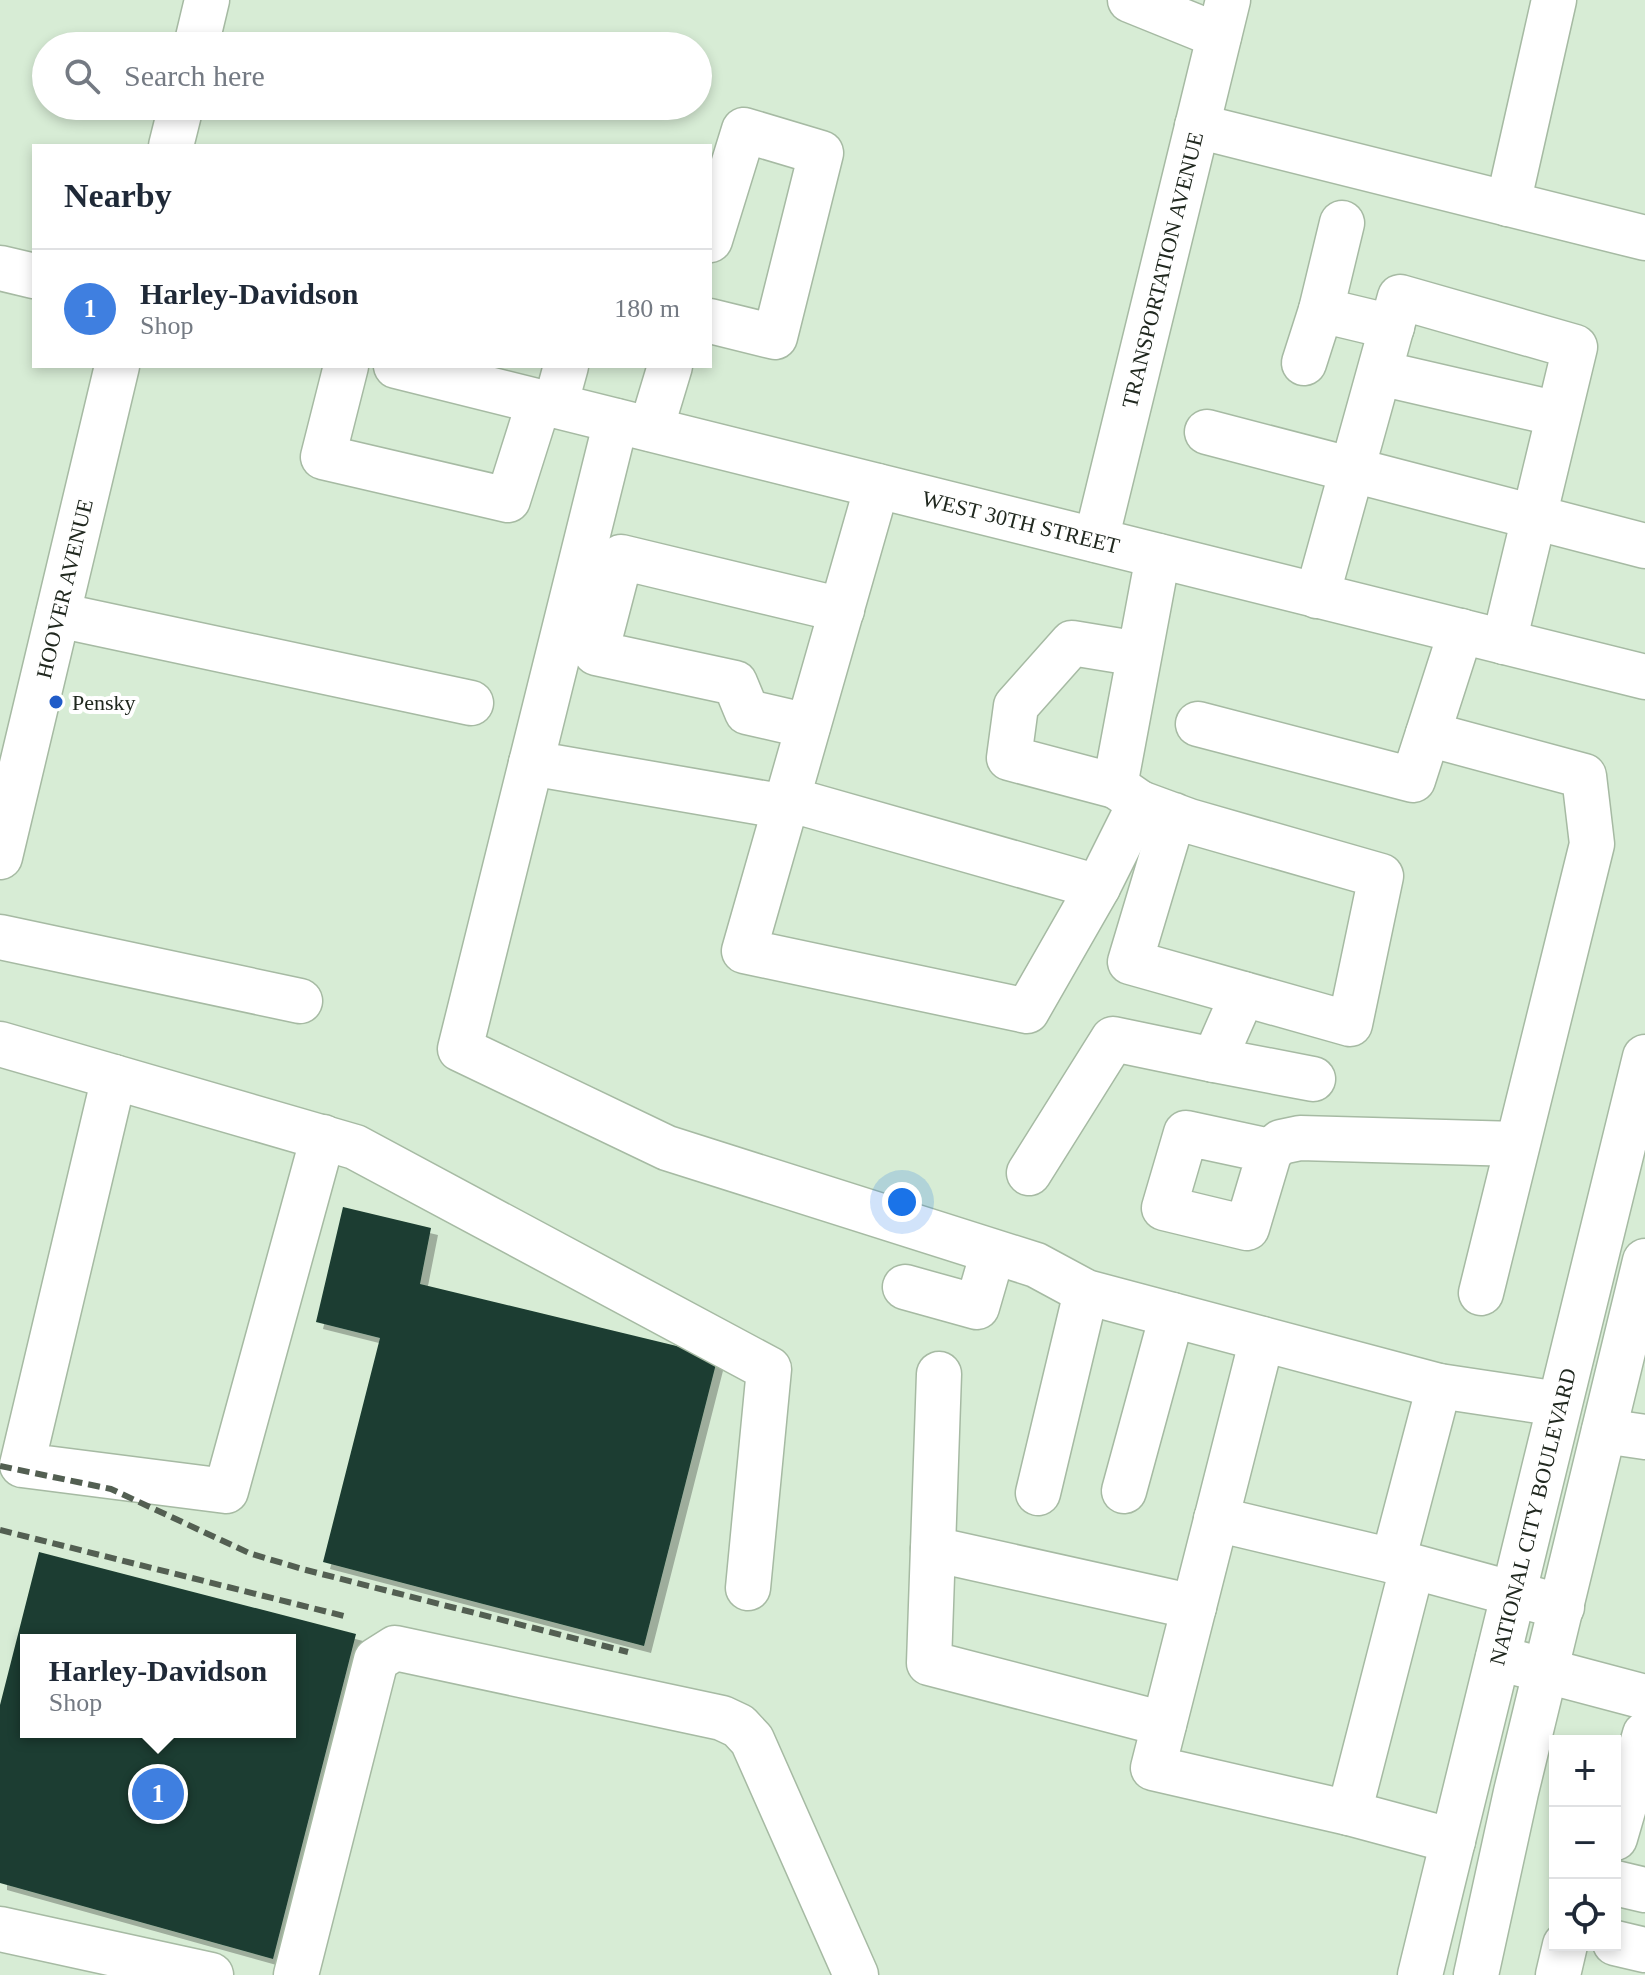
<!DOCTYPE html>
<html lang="en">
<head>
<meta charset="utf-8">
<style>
  body { margin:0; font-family:"Times New Roman",serif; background:#f6f6f7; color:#1f2937 }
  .controls { position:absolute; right:24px; bottom:24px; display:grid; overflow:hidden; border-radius:0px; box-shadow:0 4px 12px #0003 }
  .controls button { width:72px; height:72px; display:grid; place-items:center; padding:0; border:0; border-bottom:2px solid #e0e1e3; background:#fff; color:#1f2937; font:40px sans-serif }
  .you { position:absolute; left:902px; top:1202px; width:28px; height:28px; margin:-20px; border:6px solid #fff; border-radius:50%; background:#1a73e8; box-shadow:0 0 0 12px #1a73e833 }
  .badge { display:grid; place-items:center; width:52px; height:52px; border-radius:50%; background:#205cc8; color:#fff; font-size:26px; font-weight:700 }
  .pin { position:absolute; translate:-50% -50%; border:4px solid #fff; box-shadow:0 2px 8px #0006 }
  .popup { position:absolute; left:20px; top:1634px; width:276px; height:104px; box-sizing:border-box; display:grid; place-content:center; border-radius:0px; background:#fff; filter:drop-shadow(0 2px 6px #0005); font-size:26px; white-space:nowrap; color:#747a83 }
  .popup b { font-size:30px; color:#1f2937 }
  .popup::after { content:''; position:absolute; left:50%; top:100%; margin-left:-16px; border:16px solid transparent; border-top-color:#fff }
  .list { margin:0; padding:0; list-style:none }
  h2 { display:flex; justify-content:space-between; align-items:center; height:104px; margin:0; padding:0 32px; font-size:34px }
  h2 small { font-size:26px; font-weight:400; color:#747a83 }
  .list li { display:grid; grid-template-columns:52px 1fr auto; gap:24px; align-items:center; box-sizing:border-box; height:120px; padding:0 32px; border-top:2px solid #e0e1e3 }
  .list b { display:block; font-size:30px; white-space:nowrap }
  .list p { margin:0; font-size:26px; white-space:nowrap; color:#747a83 }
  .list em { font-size:26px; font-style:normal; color:#747a83 }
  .icon { flex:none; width:44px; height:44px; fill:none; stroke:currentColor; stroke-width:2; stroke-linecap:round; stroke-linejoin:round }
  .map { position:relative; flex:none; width:1645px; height:1975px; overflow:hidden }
  .search { position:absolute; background:#fff; box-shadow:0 4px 12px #0003; left:32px; top:32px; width:680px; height:88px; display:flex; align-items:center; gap:20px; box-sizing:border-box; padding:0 28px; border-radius:44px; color:#747a83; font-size:30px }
  .panel { position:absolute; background:#fff; box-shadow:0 4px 12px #0003; left:32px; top:144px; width:680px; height:224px; border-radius:0px }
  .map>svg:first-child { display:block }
  .building { fill:#1b3e31; fill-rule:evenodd; filter:url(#shadow) }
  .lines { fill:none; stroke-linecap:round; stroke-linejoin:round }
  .minor-casing { stroke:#a6baa3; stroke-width:47 }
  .major-casing { stroke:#a6baa3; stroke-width:47 }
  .minor { stroke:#fff; stroke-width:44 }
  .major { stroke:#fff; stroke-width:44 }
  .rail { stroke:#535f52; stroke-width:6; stroke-dasharray:12 6; stroke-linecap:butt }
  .poi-dot { fill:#205cc8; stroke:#fff; stroke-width:3 }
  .labels { text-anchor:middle; stroke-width:8; stroke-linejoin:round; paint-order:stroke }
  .street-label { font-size:22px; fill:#20281f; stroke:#fff }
  .poi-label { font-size:22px; fill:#20281f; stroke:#fff; text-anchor:start }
</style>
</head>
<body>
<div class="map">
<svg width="1645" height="1975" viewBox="0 0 1645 1975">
  <defs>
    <filter id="shadow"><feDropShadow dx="7" dy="7" stdDeviation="0" flood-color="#0004"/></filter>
  </defs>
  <rect width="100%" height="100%" fill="#d7ecd5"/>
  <!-- building -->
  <g class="building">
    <polygon points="343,1207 431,1228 420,1284 718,1356 644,1646 323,1562 380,1338 316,1322"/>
    <path d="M 39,1552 L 356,1634 L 273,1959 L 0,1883 L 0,1705 ZM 26,1640 L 290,1640 L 290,1732 L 26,1732 Z"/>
  </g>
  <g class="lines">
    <!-- minor casing -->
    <g class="minor-casing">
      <g id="minor">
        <polyline points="1130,0 1219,36"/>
        <polyline points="196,46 207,0"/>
        <polyline points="1197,126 1645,238"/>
        <polyline points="171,146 181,106"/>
        <polyline points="1508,204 1554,0"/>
        <polyline points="1342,223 1321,310 1392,327"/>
        <polyline points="710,240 744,130 821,153 775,337 710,321"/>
        <polyline points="0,268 34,276"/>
        <polyline points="1304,363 1321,310"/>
        <polyline points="346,366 323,457 508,500 539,402"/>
        <path id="s1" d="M 396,366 L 1645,677"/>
        <polyline points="1380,373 1558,414"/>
        <polyline points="555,406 566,366"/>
        <polyline points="616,421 460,1049 667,1148 1036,1265 1086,1292 1439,1386 1559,1404"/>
        <polyline points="651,429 670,366"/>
        <polyline points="1207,432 1645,546"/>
        <path id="s2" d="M 1096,540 L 1228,0"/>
        <polyline points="1317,596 1400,297 1575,347 1504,642"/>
        <polyline points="58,615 471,703"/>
        <polyline points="1139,654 1072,643 1016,706 1009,758 1115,786 1158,556"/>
        <polyline points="1198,724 1413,780 1461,631"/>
        <polyline points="808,726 747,712 735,683 596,653 621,557 842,610"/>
        <polyline points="1428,734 1584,776 1592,844 1481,1293"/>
        <polyline points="531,763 786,807"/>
        <polyline points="788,799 1098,887 1027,1011 744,951 877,486"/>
        <polyline points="1140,803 1189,821 1381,876 1350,1024 1130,962 1174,815"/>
        <path id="s3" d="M 0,857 L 117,366"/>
        <polyline points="1098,887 1140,803 1117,787"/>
        <polyline points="0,937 300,1001"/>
        <polyline points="1243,994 1214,1060 1313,1079"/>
        <polyline points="0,1044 355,1147 769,1369 748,1588"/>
        <polyline points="114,1077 22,1465 226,1491 323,1137"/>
        <polyline points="1270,1151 1247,1228 1164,1208 1186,1133 1270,1151 1281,1142 1300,1138 1517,1144"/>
        <polyline points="1029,1173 1113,1039 1214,1060"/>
        <polyline points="905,1287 977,1307 993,1252"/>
        <polyline points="1262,1339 1153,1768 1349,1813"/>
        <polyline points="939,1374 929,1663 1164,1724"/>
        <polyline points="1604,1431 1645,1437"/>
        <polyline points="1124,1491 1172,1315"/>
        <polyline points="1038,1493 1086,1292"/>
        <polyline points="1216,1519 1393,1561 1562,1607"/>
        <polyline points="933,1549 1194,1607"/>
        <polyline points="1393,1561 1439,1386"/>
        <polyline points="1412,1568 1349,1813 1453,1841"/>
        <polyline points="1498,1658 1645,1697"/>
        <polyline points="1615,1838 1645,1734"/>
        <polyline points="1615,1883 1645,1890"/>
        <polyline points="0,1929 211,1975"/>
        <polyline points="1615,1943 1645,1950"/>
        <polyline points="296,1975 376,1660 395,1648 722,1718 739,1726 752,1740 856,1975"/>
        <polyline points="1558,1975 1565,1945"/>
      </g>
    </g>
    <!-- major casing -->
    <g class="major-casing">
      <g id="major">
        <path id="s4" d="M 1420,1975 L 1645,1057"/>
        <polyline points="1476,1975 1516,1792 1645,1261"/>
      </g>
    </g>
    <!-- minor -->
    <use href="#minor" class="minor"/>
    <!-- major -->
    <use href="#major" class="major"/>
    <!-- rail -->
    <g class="rail">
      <polyline points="0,1466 111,1489 249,1553 302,1569 628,1652"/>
      <polyline points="0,1530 348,1617"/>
    </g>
  </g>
  <!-- markers -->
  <circle class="poi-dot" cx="56" cy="702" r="8"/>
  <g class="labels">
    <!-- street labels -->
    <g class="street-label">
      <text dy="8" stroke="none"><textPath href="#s2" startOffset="278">TRANSPORTATION AVENUE</textPath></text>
      <text dy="8" stroke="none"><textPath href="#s1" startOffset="644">WEST 30TH STREET</textPath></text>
      <text dy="8" stroke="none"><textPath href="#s3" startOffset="276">HOOVER AVENUE</textPath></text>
      <text dy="8" stroke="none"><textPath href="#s4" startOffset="472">NATIONAL CITY BOULEVARD</textPath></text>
    </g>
    <!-- poi labels -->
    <g class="poi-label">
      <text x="72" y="710">Pensky</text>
    </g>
  </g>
</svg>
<div class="controls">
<button>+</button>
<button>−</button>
<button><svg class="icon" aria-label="locate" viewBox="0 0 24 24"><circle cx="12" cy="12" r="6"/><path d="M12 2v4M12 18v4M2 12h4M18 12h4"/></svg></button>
</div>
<div class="you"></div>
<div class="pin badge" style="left:158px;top:1794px;background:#3f7fe0">1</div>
<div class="popup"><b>Harley-Davidson</b>Shop</div>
<div class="search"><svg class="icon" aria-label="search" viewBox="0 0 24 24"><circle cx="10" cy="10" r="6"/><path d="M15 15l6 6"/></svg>Search here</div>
<section class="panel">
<h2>Nearby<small></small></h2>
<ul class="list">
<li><span class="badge" style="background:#3f7fe0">1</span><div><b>Harley-Davidson</b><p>Shop</p></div><em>180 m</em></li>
</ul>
</section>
</div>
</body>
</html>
